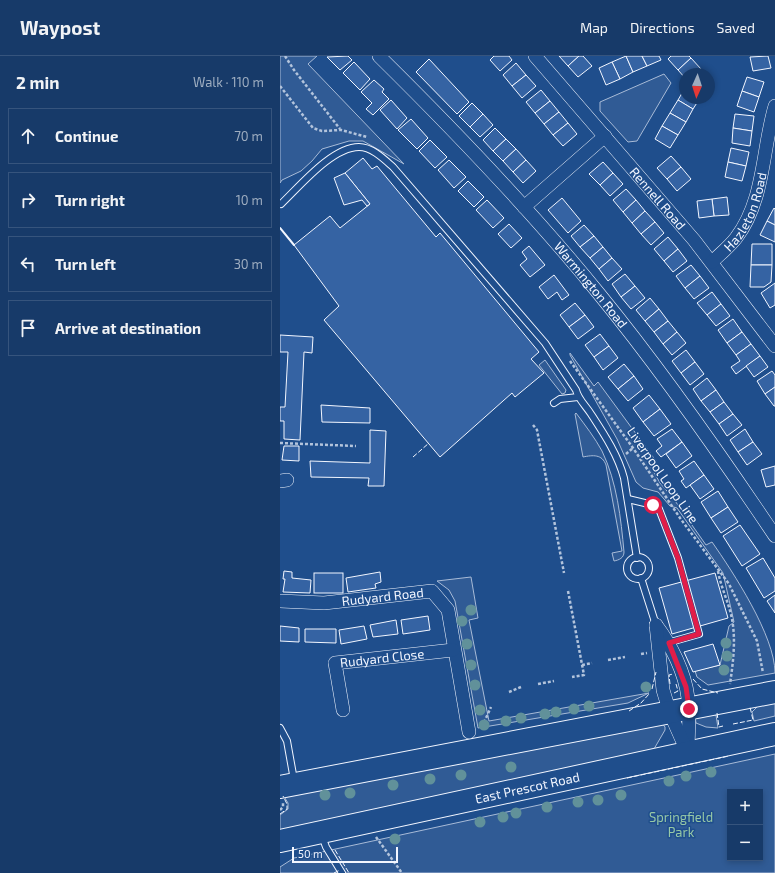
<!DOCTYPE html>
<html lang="en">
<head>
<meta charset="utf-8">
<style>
  body { margin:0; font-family:"Exo 2",sans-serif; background:#20416f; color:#f1f3f6 }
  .controls { position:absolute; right:12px; bottom:12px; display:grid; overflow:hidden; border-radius:0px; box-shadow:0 2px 6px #0003 }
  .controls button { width:36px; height:36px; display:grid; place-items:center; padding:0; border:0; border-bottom:1px solid #36547d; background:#173a69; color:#f1f3f6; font:20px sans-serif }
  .compass { position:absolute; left:399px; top:12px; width:36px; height:36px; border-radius:50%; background:#173a69; box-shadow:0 2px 6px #0003; rotate:183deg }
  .scale { position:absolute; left:12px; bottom:10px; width:106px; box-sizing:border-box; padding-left:4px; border:2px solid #f2f6ff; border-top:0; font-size:11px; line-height:14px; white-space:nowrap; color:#f2f6ff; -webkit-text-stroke:3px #1f4e8c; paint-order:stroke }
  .stop { position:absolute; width:12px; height:12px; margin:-9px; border:3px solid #e11d48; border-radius:50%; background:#fff }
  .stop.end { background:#e11d48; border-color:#fff; box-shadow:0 1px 4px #0008 }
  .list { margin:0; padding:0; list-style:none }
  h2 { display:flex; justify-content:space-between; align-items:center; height:52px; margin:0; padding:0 16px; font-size:17px }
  h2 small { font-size:13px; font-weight:400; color:#9eadc0 }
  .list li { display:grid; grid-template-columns:26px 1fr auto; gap:12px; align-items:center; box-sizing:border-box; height:56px; margin:0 8px 8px; padding:0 8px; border:1px solid #36547d; border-radius:0px }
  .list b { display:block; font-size:15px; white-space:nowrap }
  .list em { font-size:13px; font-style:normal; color:#9eadc0 }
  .icon { flex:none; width:22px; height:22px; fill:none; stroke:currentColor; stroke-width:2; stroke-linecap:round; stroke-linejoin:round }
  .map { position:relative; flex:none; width:495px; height:817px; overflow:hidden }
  header { display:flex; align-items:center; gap:24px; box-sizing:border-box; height:56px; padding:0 20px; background:#173a69; border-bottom:1px solid #36547d }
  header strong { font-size:19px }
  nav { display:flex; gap:22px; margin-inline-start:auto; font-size:14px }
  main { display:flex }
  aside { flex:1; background:#173a69 }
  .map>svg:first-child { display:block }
  .green { fill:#305b95; stroke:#a8bbd7; fill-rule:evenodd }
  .building { fill:#3563a3; stroke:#f2f6ff }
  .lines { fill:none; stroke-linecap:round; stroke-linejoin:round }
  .lane-casing { stroke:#f2f6ff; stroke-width:8 }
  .street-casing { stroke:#f2f6ff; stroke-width:14 }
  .highway-casing { stroke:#f2f6ff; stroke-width:24 }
  .path { stroke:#b3c4dc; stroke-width:2.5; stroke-dasharray:3 2; stroke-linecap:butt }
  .lane { stroke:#1f4e8c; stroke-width:6 }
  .street { stroke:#1f4e8c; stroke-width:13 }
  .highway { stroke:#1f4e8c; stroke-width:22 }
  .fence { stroke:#f2f6ff; stroke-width:1; stroke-dasharray:5 2; stroke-linecap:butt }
  .wall { stroke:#f2f6ff; stroke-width:2 }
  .tree { fill:#61919a }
  .route { stroke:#e11d48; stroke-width:5 }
  .labels { text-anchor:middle; stroke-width:3; stroke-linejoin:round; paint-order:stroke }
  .street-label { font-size:13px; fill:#f2f6ff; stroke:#1f4e8c }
  .park-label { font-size:13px; fill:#97c8a6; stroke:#1f4e8c }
</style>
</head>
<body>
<header>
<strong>Waypost</strong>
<nav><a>Map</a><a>Directions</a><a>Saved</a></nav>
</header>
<main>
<aside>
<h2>2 min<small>Walk · 110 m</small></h2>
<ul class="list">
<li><svg class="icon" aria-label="ahead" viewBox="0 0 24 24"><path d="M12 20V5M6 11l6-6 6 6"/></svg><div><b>Continue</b></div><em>70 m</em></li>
<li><svg class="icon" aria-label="right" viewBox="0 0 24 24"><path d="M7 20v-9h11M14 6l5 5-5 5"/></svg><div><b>Turn right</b></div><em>10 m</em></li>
<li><svg class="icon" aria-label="left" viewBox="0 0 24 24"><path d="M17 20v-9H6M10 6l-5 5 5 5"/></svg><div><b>Turn left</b></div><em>30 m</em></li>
<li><svg class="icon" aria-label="arrive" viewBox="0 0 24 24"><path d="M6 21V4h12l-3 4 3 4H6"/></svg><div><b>Arrive at destination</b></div></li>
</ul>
</aside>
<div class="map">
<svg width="495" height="817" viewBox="0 0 495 817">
  <rect width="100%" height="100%" fill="#1f4e8c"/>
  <!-- green -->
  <g class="green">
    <polygon points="0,0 37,0 28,8 124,108 83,85 69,85 42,93 32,105 21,115 2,124 0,127"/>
    <polygon points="384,18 391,27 357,85 348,86 320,55 320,46"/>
    <path d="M 290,297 L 314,330 L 318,326 L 376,405 L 370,409 L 380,427 L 393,442 L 426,489 L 432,486 C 453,516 495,580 495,617 L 428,629 L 417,621 L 415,615 L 440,609 L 449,570 L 454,566 L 443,517 L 397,452 L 390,450 L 378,436 L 363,432 L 356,426 L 337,383 L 290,299 Z"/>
    <polygon points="265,304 286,334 285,337 282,338 259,309"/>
    <path d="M 296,357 C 305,369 315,382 322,395 C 337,426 341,463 344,496 C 344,502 339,504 334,505 L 332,497 L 342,495 L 326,409 C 322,398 313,399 303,401 L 295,358 Z"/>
    <polygon points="191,521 198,562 189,564 209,665 369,637 348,647 198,672 175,545 169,534 157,525"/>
    <polygon points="495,645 495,660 474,665 472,656 477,651 477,649"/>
    <polygon points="432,658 436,659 438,672 426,671 416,667 415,661"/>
    <polygon points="382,667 385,671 385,674 374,693 0,775 0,759 8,753 8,747 3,739"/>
    <path d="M 495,698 L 495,817 L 0,817 L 0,811 L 14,802 ZM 450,736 L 480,736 L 480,802 L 450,802 Z"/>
  </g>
  <!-- building -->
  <g class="building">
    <polygon points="68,0 72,4 60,14 47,1"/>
    <polygon points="214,0 229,0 232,4 220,15 210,4"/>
    <polygon points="279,0 299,0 288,10"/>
    <polygon points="299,0 303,0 312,10 298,21 288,10"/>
    <polygon points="346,0 353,16 340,23 332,6"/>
    <polygon points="346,0 362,0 367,10 353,16"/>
    <polygon points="362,0 379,0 381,4 367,10"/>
    <polygon points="391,0 409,0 411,2 398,14 388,3"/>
    <polygon points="488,0 491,12 473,15 470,1"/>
    <polygon points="411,2 421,13 416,18 405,18 405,22 398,14"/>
    <polygon points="149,3 189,46 177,58 136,16"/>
    <polygon points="74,6 90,23 80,34 63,17"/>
    <polygon points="332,6 340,23 326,29 319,12"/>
    <polygon points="236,7 246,19 232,30 223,19"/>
    <polygon points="246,19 256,30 242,42 232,30"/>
    <polygon points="467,21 484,26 479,41 462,35"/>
    <polygon points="94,24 104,33 102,36 109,43 93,59 86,53 92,47 81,36"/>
    <polygon points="405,32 405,42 420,42 413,53 398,44"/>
    <polygon points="261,34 270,45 255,57 246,46"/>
    <polygon points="462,35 479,41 474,56 457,50"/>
    <polygon points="111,44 127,62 117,73 100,54"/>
    <polygon points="398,44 413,53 406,66 390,57"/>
    <polygon points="270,45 279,56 264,68 255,57"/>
    <polygon points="192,47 203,58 190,71 179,60"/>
    <polygon points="279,56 288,67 273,79 264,68"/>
    <polygon points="390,57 406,66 398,79 382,70"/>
    <polygon points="203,58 213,69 200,81 190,71"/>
    <polygon points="455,58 474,60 472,75 453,72"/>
    <polygon points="131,63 148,82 137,93 118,74"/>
    <polygon points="288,67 297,78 283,90 273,79"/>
    <polygon points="382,70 398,79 390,92 375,83"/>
    <polygon points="215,72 226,83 213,95 203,84"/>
    <polygon points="453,72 472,75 470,90 452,87"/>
    <polygon points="226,83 236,93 223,105 213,95"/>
    <polygon points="150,84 167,101 155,112 139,95"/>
    <polygon points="451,92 469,96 466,110 448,106"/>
    <polygon points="236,93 246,104 233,116 223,105"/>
    <polygon points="391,100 401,111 387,123 377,112"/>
    <polygon points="83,102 92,113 97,110 156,181 160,177 259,296 251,303 264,317 235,341 232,337 160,401 44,264 59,250 14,189 50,160 60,172 90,148 65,117"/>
    <polygon points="169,104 186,121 174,132 158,114"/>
    <polygon points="246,104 256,115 243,127 233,116"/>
    <polygon points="323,106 333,117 320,129 309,118"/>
    <polygon points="448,106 466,110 462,125 445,121"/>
    <polygon points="401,111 411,123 397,135 387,123"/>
    <polygon points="65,117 90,148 87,150 82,144 64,149 54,122"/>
    <polygon points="333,117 343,128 330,140 320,129"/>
    <polygon points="188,125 204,141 194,151 178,135"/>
    <polygon points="346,133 356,144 343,156 333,144"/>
    <polygon points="447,141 449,159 434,160 432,143"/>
    <polygon points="282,142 301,165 288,177 268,154"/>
    <polygon points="432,143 434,160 419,162 417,145"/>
    <polygon points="207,144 224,162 213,172 196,154"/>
    <polygon points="356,144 365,155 352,167 343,156"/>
    <polygon points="494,152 495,153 495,169 487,165"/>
    <polygon points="365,155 375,166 361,178 352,167"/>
    <polygon points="487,165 495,169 495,186 480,179"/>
    <polygon points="375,166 384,177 371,189 361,178"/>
    <polygon points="229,168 242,182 231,192 218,178"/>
    <polygon points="304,169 314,180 300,191 291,180"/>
    <polygon points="314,180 323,191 310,202 300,191"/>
    <polygon points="388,181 398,193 384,205 374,193"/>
    <polygon points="472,188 492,188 492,209 471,209"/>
    <polygon points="249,190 265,209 250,221 240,209 247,203 242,196"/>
    <polygon points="323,191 332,202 319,213 310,202"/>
    <polygon points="398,193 407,205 393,216 384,205"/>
    <polygon points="332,202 342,213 328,225 319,213"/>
    <polygon points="411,209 420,220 405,232 396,220"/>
    <polygon points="471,209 492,209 491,226 484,231 470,231"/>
    <polygon points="345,218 355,230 341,241 332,228"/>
    <polygon points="274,219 289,239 282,244 277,236 268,243 259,231"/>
    <polygon points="420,220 429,232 414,243 405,232"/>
    <polygon points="495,227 495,249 490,252 481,237"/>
    <polygon points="355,230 365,242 351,253 341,241"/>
    <polygon points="432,236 441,248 427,259 417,247"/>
    <polygon points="370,242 379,253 365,265 356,254"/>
    <polygon points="295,247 305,259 289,271 280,259"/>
    <polygon points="441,248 450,260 436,270 427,259"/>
    <polygon points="379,253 388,265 374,276 365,265"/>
    <polygon points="305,259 314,271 298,283 289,271"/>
    <polygon points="453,263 462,276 447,287 438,274"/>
    <polygon points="388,265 397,276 383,288 374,276"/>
    <polygon points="397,276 406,287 392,299 383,288"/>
    <polygon points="462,276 471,288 456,299 447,287"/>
    <polygon points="320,278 329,290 314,301 305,289"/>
    <polygon points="0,279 33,281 32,297 24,296 20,384 4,383 4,365 0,365 0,351 5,351 8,296 0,296"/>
    <polygon points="471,288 480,300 456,318 451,311 460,305 456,299"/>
    <polygon points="329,290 338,302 323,314 314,301"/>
    <polygon points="406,294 415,306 401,317 392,305"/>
    <polygon points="480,300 488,311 474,321 466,310"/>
    <polygon points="415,306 424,318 410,329 401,317"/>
    <polygon points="344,308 354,320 338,333 328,321"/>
    <polygon points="492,315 495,319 495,331 485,338 477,325"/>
    <polygon points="354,320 363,333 348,345 338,333"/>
    <polygon points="427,322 436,334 421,345 413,333"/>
    <polygon points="495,331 495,350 494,350 485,338"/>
    <polygon points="436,334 444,346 430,356 421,345"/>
    <polygon points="369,339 380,353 363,366 353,352"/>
    <polygon points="444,346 453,358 439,368 430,356"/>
    <polygon points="41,349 90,352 90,367 42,366"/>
    <polygon points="380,353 391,368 374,380 363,366"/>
    <polygon points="453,358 462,369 447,380 439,368"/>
    <polygon points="392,373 402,386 381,401 376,395 382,390 377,383"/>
    <polygon points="465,373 473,386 458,396 450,384"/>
    <polygon points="90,374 106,375 104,430 88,430 89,422 31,421 30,405 90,407"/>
    <polygon points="402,386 412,400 396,412 386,398"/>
    <polygon points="473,386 482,398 467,409 458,396"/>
    <polygon points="4,390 19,390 19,405 2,404"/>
    <polygon points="414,405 424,419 406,432 401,425 404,423 399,415"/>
    <polygon points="495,410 495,429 486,431 481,414"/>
    <polygon points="424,419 434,433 420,443 410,429"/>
    <polygon points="438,435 448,451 431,462 421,446"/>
    <polygon points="448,451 458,466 441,477 431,462"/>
    <polygon points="460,469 480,498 462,510 443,480"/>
    <polygon points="483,502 495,522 495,535 484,542 466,512"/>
    <polygon points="4,515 12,516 12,522 31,524 30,537 3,536 5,523 3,523"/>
    <polygon points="100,516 101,526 95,528 96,532 68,536 66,522"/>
    <rect x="34" y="517" width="29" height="20"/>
    <polygon points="435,517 448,562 392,578 379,532"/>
    <polygon points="495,539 495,557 487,545"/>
    <polygon points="148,560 150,574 123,578 121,564"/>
    <polygon points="116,564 118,578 93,581 90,569"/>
    <polygon points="0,570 19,572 19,586 0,585"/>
    <polygon points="84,570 87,583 61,588 59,574"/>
    <polygon points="25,573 56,573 56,587 25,586"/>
    <polygon points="433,588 440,609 413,616 404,596"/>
  </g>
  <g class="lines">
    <!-- lane casing -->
    <g class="lane-casing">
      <g id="lane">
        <path d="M 1,148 C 20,130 52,91 79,91 C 92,91 104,103 113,111 L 265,287 L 296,334 C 298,343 306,350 311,358 C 324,378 338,399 344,422 L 357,502"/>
        <polyline points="274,347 280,343 298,341"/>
        <polyline points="348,443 373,449 379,453 398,502 419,578 387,587"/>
        <circle cx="358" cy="512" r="11"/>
        <polyline points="361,522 376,569"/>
        <polyline points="0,672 7,685 14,724"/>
        <polyline points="42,780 46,791 62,817"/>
      </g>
    </g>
    <!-- street casing -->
    <g class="street-casing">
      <g id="street">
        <path id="s1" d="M 99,0 C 176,76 252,155 320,239 C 383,316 440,398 495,480"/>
        <path id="s2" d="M 255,0 L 414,184 L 495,290"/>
        <polyline points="244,151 325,80"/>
        <path id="s3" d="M 432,206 C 440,198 449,191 456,182 C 485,144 482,93 495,50"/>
        <polyline points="0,425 7,424"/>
        <path id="s4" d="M 0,545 L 44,547 L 152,535 L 168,554 L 189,676"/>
        <path d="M 376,569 C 391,589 405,616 408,642 C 410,659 408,679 408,697"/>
        <polyline points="376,569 383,634 390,657 406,693"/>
        <path id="s5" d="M 63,654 L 55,607 L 173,594"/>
      </g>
    </g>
    <!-- highway casing -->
    <g class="highway-casing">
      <g id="highway">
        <polyline points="0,731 495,636"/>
        <path id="s6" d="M 0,785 L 495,678"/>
      </g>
    </g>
    <!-- path -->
    <g class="path">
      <polyline points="5,0 14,14 60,73"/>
      <polyline points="0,30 33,72 42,75 61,74 87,81"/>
      <polyline points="290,305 353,392 400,462 449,528 477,585 483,617"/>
      <polyline points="253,369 257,374 284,517"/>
      <polyline points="0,387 76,390"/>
      <polyline points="346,398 353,392"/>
      <path d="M 438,515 C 441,532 449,547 452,563 C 456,584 453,607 450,628"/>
      <polyline points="288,535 304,619 292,621"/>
      <polyline points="361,598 367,597"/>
      <polyline points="328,604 345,601"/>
      <polyline points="302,609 312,607"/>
      <polyline points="258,628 274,625"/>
      <polyline points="229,636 241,631"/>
      <polyline points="202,671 211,651"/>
      <polyline points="0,754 3,751 3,747"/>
      <polyline points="96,781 122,817"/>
    </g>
    <!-- lane -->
    <use href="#lane" class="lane"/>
    <!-- street -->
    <use href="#street" class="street"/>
    <!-- highway -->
    <use href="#highway" class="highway"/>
    <!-- fence -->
    <g class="fence">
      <polyline points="133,401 149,387"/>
      <polyline points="413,623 422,633 438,637"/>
      <polyline points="390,628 389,619 393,618"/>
      <polyline points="372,633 376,616"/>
      <polyline points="394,637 398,635 396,628"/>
      <polyline points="349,655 361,647 369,638"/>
      <polyline points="437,657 439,671 443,670"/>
      <polyline points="453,668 473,664 470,651 469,651"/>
      <polyline points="347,722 449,700"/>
      <polyline points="0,758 7,753 7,748 3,740"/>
      <polyline points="55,794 69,817"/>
      <polyline points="54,817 60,814"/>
    </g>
    <!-- wall -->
    <polyline class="wall" points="0,172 14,189"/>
  </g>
  <!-- trees -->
  <g class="tree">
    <circle cx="191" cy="554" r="5.5"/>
    <circle cx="182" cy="565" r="5.5"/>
    <circle cx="446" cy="587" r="5.5"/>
    <circle cx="187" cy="588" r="5.5"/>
    <circle cx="447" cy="600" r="5.5"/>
    <circle cx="191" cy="609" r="5.5"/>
    <circle cx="444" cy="614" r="5.5"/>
    <circle cx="195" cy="629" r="5.5"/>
    <circle cx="366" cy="631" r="5.5"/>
    <circle cx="309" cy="650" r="5.5"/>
    <circle cx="294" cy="653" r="5.5"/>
    <circle cx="200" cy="654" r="5.5"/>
    <circle cx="276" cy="656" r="5.5"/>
    <circle cx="265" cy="658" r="5.5"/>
    <circle cx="241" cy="662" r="5.5"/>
    <circle cx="226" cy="665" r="5.5"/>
    <circle cx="204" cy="669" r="5.5"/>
    <circle cx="231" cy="711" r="5.5"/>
    <circle cx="431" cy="716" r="5.5"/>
    <circle cx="181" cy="719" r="5.5"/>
    <circle cx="406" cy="720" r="5.5"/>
    <circle cx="150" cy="723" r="5.5"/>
    <circle cx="389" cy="725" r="5.5"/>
    <circle cx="113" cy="729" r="5.5"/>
    <circle cx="70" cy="737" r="5.5"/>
    <circle cx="45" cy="739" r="5.5"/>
    <circle cx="341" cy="739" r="5.5"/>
    <circle cx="318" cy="744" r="5.5"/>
    <circle cx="298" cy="746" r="5.5"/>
    <circle cx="267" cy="751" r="5.5"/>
    <circle cx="236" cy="757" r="5.5"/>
    <circle cx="223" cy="761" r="5.5"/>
    <circle cx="200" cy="766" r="5.5"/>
    <circle cx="115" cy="783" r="5.5"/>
  </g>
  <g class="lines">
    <!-- route -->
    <polyline class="route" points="373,449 379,453 398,502 419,578 389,587 406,631 409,653"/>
  </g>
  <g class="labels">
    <!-- street labels -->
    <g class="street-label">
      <text dy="5" stroke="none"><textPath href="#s2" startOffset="188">Rennell Road</textPath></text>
      <text dy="5" stroke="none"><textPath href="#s3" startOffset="62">Hazleton Road</textPath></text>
      <text dy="5" stroke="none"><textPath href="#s1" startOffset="312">Warmington Road</textPath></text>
      <text transform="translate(383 419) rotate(55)" y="5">Liverpool Loop Line</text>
      <text dy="5" stroke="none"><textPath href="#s4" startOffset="103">Rudyard Road</textPath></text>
      <text dy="5" stroke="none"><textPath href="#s5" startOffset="95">Rudyard Close</textPath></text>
      <text dy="5" stroke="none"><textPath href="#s6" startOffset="253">East Prescot Road</textPath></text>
    </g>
    <!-- park labels -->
    <g class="park-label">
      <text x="401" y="766">Springfield<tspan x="401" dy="15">Park</tspan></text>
    </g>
  </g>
</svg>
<div class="controls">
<button>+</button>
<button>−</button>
</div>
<svg class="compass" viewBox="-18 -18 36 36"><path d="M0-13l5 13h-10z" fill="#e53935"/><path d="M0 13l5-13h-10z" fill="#9eadc0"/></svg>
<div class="scale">50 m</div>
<div class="stop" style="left:373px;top:449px"></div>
<div class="stop end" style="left:409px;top:653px"></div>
</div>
</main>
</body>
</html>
